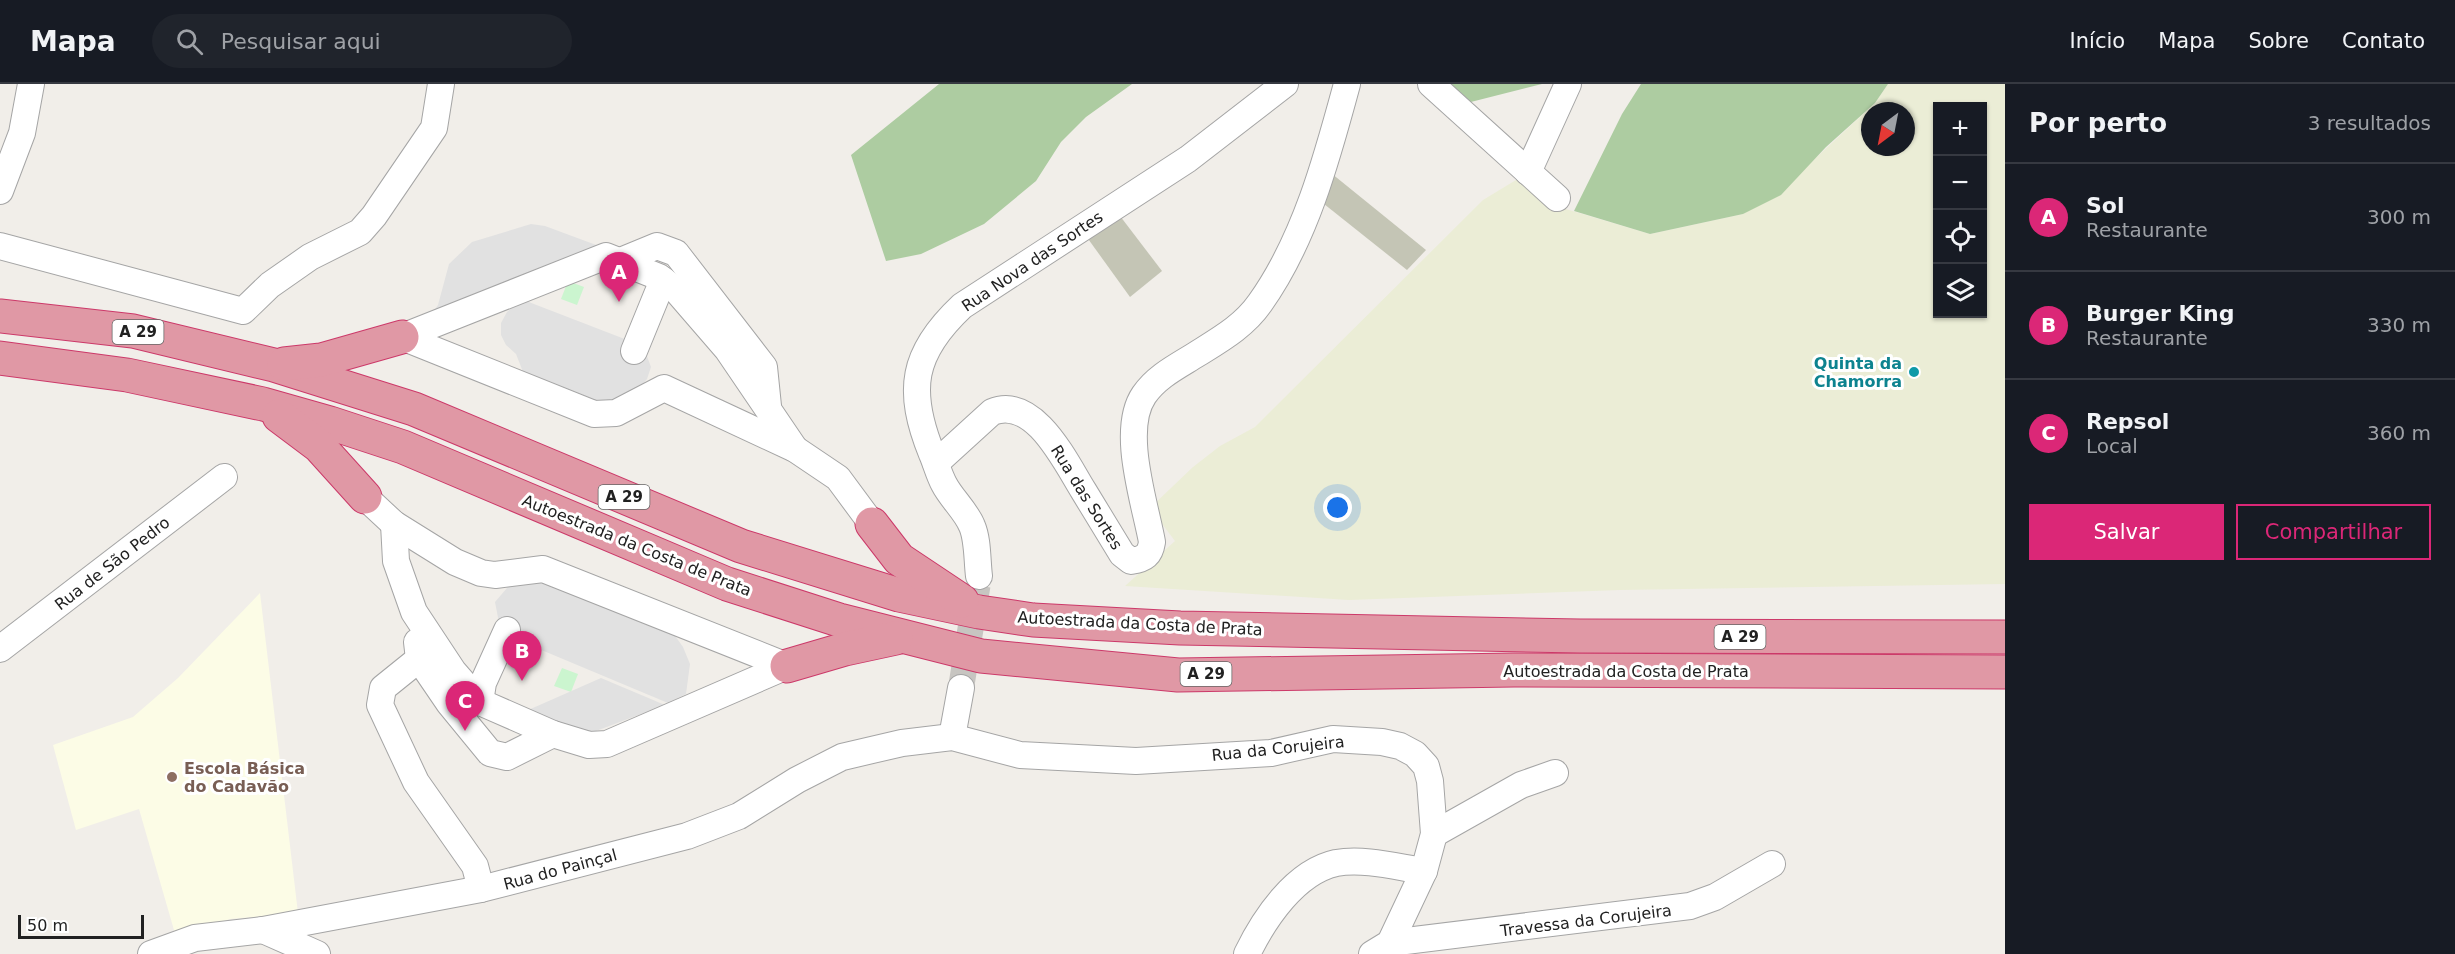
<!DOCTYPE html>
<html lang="pt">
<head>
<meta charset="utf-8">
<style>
  body { margin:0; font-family:"DejaVu Sans",sans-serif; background:#20242c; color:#f1f3f6 }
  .controls { position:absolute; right:18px; top:18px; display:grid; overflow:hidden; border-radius:0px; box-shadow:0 2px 4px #0004 }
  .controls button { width:54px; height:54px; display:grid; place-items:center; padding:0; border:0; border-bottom:2px solid #363941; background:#171b24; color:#f1f3f6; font:30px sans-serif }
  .compass { position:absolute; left:1861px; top:18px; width:54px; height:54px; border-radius:50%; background:#171b24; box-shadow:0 2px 4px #0004; rotate:212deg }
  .scale { position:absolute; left:18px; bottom:15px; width:126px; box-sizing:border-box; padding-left:6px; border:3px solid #212121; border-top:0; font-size:16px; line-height:21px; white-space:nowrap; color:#212121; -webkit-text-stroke:4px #fff; paint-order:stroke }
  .you { position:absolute; left:1338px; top:424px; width:21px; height:21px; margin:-15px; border:4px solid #fff; border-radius:50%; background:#1a73e8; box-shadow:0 0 0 9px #1a73e833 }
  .badge { display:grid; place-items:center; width:39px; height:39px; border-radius:50%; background:#db2777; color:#fff; font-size:20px; font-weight:700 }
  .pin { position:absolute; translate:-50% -50px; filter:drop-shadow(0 2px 3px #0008) }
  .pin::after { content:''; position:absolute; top:32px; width:21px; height:18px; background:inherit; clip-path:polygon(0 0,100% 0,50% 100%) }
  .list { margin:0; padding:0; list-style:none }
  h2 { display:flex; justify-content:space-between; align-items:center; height:78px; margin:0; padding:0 24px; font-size:26px }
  h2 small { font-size:20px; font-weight:400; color:#9ea1a6 }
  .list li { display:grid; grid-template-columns:39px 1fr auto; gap:18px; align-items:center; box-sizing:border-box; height:108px; padding:0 24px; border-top:2px solid #363941 }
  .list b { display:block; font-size:22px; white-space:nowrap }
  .list p { margin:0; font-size:20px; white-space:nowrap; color:#9ea1a6 }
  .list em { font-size:20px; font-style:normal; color:#9ea1a6 }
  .actions { display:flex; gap:12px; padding:18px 24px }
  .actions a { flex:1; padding:14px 0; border:2px solid #db2777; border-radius:0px; text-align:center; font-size:21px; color:#db2777 }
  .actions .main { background:#db2777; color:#fff }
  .icon { flex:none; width:33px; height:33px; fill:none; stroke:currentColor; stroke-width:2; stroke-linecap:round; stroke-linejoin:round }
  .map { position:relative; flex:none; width:2005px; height:870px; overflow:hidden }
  header { display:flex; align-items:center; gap:36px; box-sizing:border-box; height:84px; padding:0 30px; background:#171b24; border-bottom:2px solid #363941 }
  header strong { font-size:28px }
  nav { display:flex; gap:33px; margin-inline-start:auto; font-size:21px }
  .search { width:420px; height:54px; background:#20242c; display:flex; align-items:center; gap:15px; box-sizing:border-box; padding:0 21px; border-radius:33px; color:#9ea1a6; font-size:22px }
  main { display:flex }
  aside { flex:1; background:#171b24 }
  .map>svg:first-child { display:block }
  .education { fill:#fcfce6 }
  .construction { fill:#c4c5b5 }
  .farmland { fill:#ebedd6; fill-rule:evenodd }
  .forest { fill:#adcca1 }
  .park { fill:#cbf5cf }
  .parking { fill:#e1e1e1 }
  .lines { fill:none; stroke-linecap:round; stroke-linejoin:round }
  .minor-tunnel { stroke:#c7c5c1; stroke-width:26; stroke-dasharray:26 13; stroke-linecap:butt }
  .minor-casing { stroke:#a5a5a5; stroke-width:28 }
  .highway-casing { stroke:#cc3969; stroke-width:35 }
  .minor { stroke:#fff; stroke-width:26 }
  .highway { stroke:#e098a5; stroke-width:33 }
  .culture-dot { fill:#0f9aa8; stroke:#fff; stroke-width:2 }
  .education-dot { fill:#8d6e63; stroke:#fff; stroke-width:2 }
  .labels { text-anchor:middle; stroke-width:6; stroke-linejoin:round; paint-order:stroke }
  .shield { fill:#fff; stroke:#646464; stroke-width:1.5 }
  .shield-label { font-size:15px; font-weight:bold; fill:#212121 }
  .street-label { font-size:16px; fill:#212121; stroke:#fff }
  .culture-label { font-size:16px; font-weight:bold; fill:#0d838f; stroke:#fff; text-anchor:end }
  .education-label { font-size:16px; font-weight:bold; fill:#785e54; stroke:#fff; text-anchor:start }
</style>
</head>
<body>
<header>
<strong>Mapa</strong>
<div class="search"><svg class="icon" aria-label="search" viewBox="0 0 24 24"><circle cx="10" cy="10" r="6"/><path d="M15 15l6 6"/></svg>Pesquisar aqui</div>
<nav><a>Início</a><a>Mapa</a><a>Sobre</a><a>Contato</a></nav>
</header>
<main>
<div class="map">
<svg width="2005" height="870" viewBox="0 0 2005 870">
  <rect width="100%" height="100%" fill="#f1eee9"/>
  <!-- education -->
  <polygon class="education" points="260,509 298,829 230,835 176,853 139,725 76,746 53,661 133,633 178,594"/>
  <!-- construction -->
  <g class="construction">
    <polygon points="1326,85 1426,166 1407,186 1314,112"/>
    <polygon points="1117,128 1162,187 1130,213 1086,152"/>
  </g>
  <!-- farmland -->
  <path class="farmland" d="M 1888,0 L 2005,0 L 2005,500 L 1620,506 L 1349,516 L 1125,502 L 1175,457 L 1150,424 L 1193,383 L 1220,362 L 1255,343 L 1483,116 L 1521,93 L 1559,123 L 1650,150 L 1743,130 L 1805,84 L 1875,19 ZM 1938,22 L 1982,22 L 1982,230 L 1938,230 ZM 1870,27 L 1906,27 L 1906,63 L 1870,63 Z"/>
  <!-- forest -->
  <g class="forest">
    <polygon points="939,0 1132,0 1086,33 1061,58 1036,97 984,140 921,170 886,177 851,71"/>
    <polygon points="1437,0 1542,0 1455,22"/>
    <polygon points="1641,0 1888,0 1875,19 1826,63 1781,111 1743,130 1650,150 1574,127 1622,30"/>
  </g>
  <!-- park -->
  <g class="park">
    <polygon points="568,197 584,203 577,221 561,215"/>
    <polygon points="562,584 578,590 571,608 554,602"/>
  </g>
  <!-- parking -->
  <g class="parking">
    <polygon points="531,140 545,142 607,165 427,236 438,221 449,180 472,158"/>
    <polygon points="521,215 635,259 645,267 651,283 647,295 637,307 608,322 525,293 516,270 506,261 501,251 501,239 507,228"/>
    <polygon points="528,492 666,539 683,563 690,580 686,610 668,619 501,549 495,518 513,497"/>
    <polygon points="601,594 665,621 588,650 526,627"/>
  </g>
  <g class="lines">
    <!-- minor-tunnel -->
    <polyline class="minor-tunnel" points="961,604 979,492"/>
    <!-- minor casing -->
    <g class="minor-casing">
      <g id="minor">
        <polyline points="1431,0 1557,114"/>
        <polyline points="1528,88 1568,0"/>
        <polyline points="0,107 22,49 31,0"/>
        <polyline points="0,162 243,227 270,201 310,173 360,148 374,132 434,44 441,0"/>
        <polyline points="623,176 657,162 676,169 764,283 768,322"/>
        <polyline points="402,253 594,330 616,329 664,304 795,365 838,394 872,440"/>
        <polyline points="402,253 606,172 659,193 676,206 727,265 795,365"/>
        <polyline points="634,267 663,196"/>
        <path d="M 936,379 L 992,328 C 1034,311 1065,377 1083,406 C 1096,427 1109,449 1122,470 L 1131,477 C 1145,475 1150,471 1152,458 C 1145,419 1120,346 1144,311 C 1157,292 1178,282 1197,270 C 1221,255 1244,242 1260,219 C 1305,156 1327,74 1347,0"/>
        <polyline points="365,413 394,440 455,478 481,489 495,491 543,485 787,582"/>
        <polyline points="394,440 396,477 414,528 453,587 480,618 553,650 589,661 607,660 787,582"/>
        <path d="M 979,492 C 977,476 978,456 972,442 C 966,427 951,414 944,400 C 939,391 936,379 932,370 C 906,306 912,269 962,222 L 1188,75 L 1285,0"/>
        <polyline points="417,558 419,575 449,619 490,669 507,673 553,650"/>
        <polyline points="0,565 224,393"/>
        <polyline points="419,575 383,604 380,621 416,698 475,782 481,805"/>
        <polyline points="480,618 483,599 507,546"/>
        <polyline points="952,653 961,604"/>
        <polyline points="1434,750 1521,701 1555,689"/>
        <polyline points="263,846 317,870"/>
        <polyline points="1390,859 1690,822 1715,813 1772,780"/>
        <polyline points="151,870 195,854 263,846 481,805 687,752 739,732 797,696 842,673 902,659 952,653 1020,671 1136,677 1271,669 1333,655 1382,658 1400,662 1415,670 1426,682 1430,697 1434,750 1424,787 1390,859 1372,870"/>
        <path d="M 1247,870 C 1264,835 1295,788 1336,779 C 1364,774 1397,783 1424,787"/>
      </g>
    </g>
    <!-- highway casing -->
    <g class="highway-casing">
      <g id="highway">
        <polyline points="0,232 133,247 274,281 414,325 741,462 899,511 979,528 1033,536 1180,544 1580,552 2005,553"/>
        <polyline points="0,274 127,291 263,320 330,339 403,363 727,500 839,536 981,572 1178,591 1514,586 2005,588"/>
        <polyline points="284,280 321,276 402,253"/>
        <polyline points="279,332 319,362 365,413"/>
        <polyline points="872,440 899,475 962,517"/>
        <polyline points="787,582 845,565 896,554"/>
      </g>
    </g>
    <!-- minor -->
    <use href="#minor" class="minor"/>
    <!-- highway -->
    <use href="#highway" class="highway"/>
  </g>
  <!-- markers -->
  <circle class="culture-dot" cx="1914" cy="288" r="6"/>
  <circle class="education-dot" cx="172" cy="693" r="6"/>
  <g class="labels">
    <!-- shield labels -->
    <g class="shield">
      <rect x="112.5" y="236" width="51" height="24" rx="4.5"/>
      <rect x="598.5" y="401" width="51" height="24" rx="4.5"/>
      <rect x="1714.5" y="541" width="51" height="24" rx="4.5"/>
      <rect x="1180.5" y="578" width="51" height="24" rx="4.5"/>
    </g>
    <g class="shield-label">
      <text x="138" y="253">A 29</text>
      <text x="624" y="418">A 29</text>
      <text x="1740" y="558">A 29</text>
      <text x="1206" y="595">A 29</text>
    </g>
    <!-- street labels -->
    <g class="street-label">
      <text transform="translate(1032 177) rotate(-34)" y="6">Rua Nova das Sortes</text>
      <text transform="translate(1087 413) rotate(58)" y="6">Rua das Sortes</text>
      <text transform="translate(637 461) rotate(22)" y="6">Autoestrada da Costa de Prata</text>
      <text transform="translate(112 479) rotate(-38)" y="6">Rua de São Pedro</text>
      <text transform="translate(1140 539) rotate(3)" y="6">Autoestrada da Costa de Prata</text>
      <text x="1626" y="593">Autoestrada da Costa de Prata</text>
      <text transform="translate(1278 664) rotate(-6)" y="6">Rua da Corujeira</text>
      <text transform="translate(560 785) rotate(-15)" y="6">Rua do Painçal</text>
      <text transform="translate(1586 836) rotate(-7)" y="6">Travessa da Corujeira</text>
    </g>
    <!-- culture labels -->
    <g class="culture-label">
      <text x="1902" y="285">Quinta da<tspan x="1902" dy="18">Chamorra</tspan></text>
    </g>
    <!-- education labels -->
    <g class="education-label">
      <text x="184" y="690">Escola Básica<tspan x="184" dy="18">do Cadavão</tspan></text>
    </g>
  </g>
</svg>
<div class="controls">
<button>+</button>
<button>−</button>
<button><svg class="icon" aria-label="locate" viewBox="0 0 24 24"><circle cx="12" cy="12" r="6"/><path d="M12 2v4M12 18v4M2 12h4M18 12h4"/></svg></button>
<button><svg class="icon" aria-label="layers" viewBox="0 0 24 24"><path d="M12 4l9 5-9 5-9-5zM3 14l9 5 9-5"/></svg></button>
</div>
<svg class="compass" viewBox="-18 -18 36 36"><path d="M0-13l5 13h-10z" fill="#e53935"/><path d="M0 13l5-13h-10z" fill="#9ea1a6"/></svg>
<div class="scale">50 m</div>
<div class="you"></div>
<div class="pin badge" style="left:619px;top:218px">A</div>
<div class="pin badge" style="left:522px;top:597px">B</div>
<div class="pin badge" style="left:465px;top:647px">C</div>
</div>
<aside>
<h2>Por perto<small>3 resultados</small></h2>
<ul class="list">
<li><span class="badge">A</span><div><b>Sol</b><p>Restaurante</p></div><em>300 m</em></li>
<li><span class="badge">B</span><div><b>Burger King</b><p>Restaurante</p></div><em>330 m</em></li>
<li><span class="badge">C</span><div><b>Repsol</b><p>Local</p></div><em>360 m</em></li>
</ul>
<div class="actions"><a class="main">Salvar</a><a>Compartilhar</a></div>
</aside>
</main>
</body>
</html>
